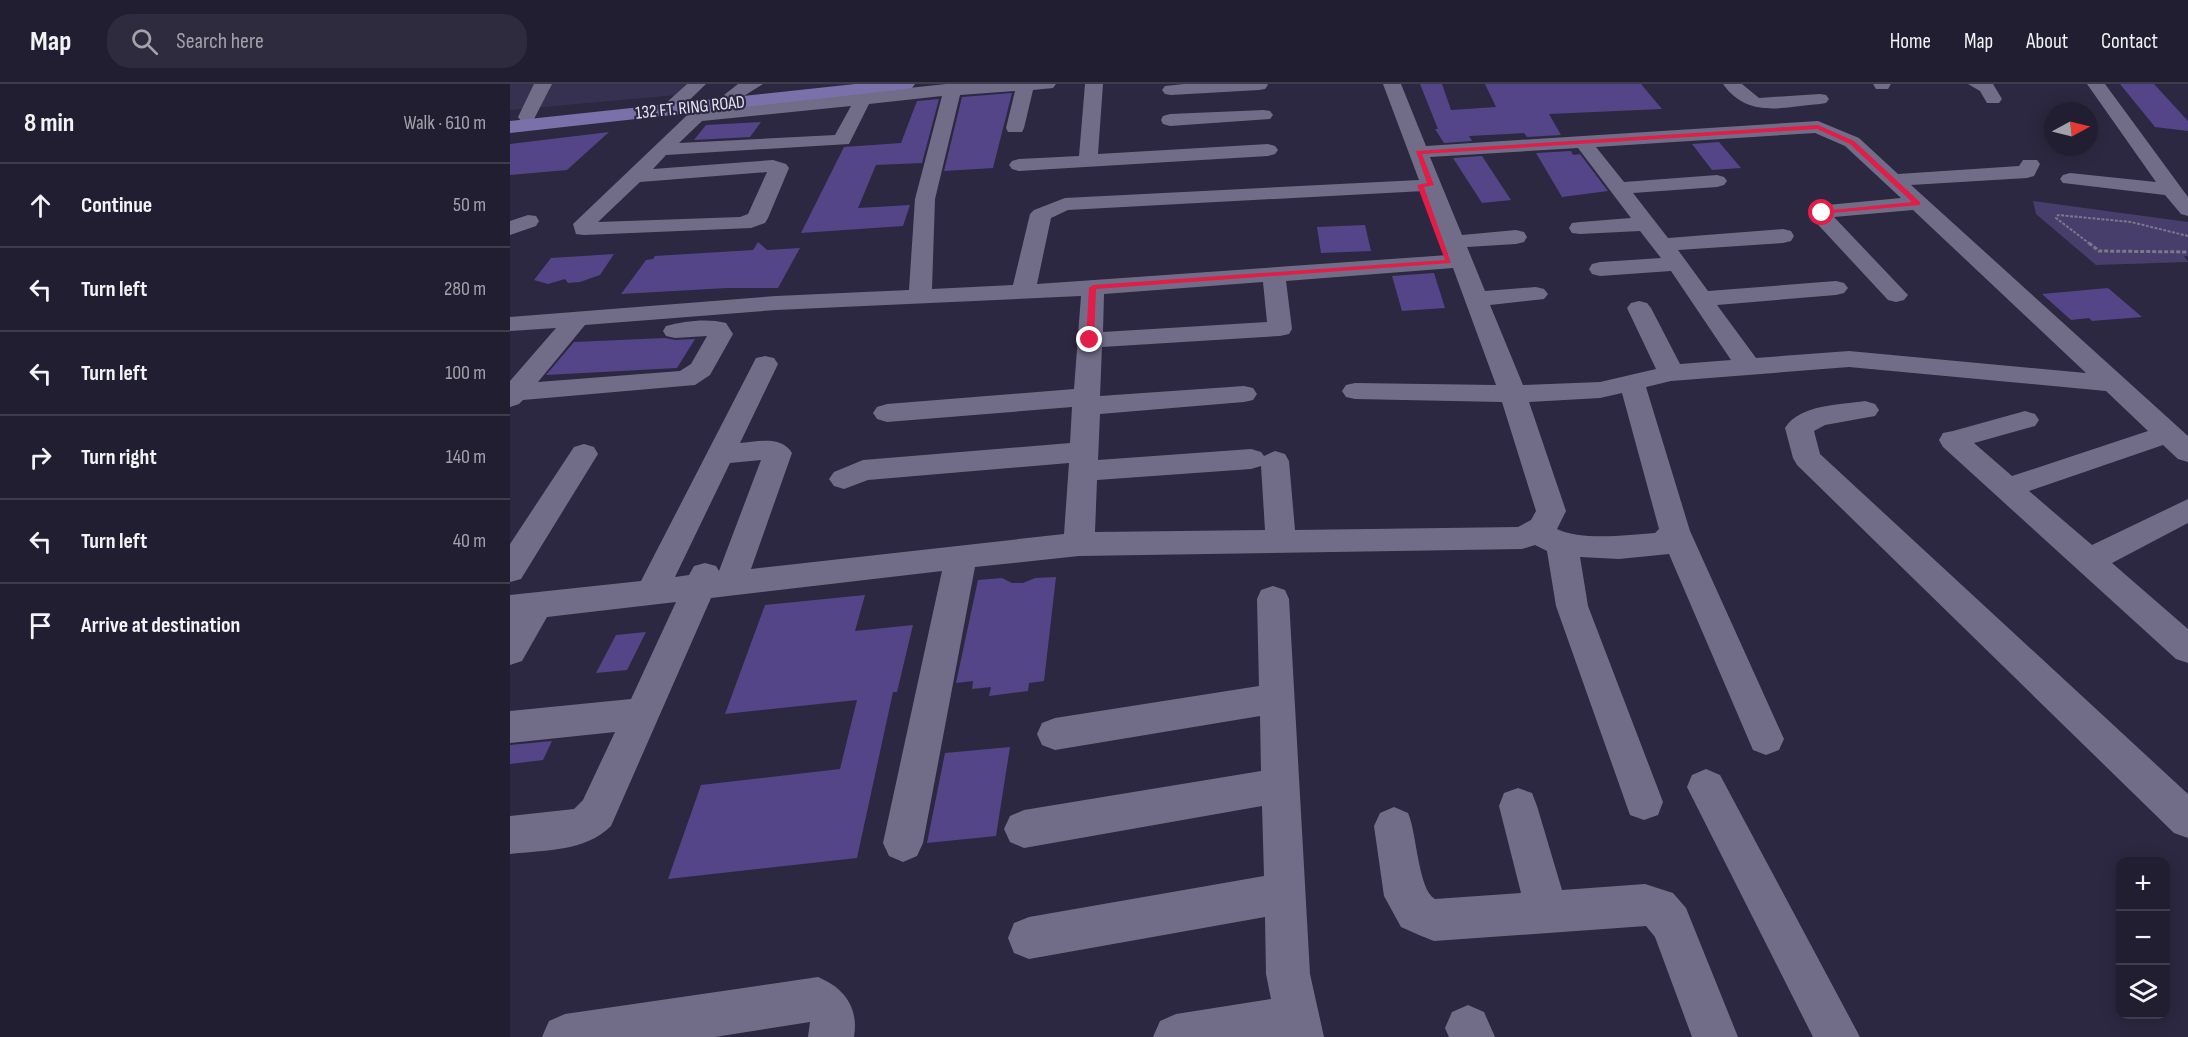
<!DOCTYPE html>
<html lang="en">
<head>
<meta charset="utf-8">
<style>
  body { margin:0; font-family:"Sofia Sans Condensed",sans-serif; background:#2d2b3d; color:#f1f3f6 }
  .controls { position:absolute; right:18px; bottom:18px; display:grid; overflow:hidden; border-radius:12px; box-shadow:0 3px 15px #0003 }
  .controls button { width:54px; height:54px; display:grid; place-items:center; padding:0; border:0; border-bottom:2px solid #3e3c4d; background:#211e31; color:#f1f3f6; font:30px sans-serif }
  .compass { position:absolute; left:1534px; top:18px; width:54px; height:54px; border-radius:50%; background:#211e31; box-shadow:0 3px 15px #0003; rotate:83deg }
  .stop { position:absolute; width:18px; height:18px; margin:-14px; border:4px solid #e11d48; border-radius:50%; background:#fff }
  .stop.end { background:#e11d48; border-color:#fff; box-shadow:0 2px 6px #0008 }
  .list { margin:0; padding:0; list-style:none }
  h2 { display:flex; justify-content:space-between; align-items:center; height:78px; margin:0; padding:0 24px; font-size:26px }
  h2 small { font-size:20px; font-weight:400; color:#a2a2ab }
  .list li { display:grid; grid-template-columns:39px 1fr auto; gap:18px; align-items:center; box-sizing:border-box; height:84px; padding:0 24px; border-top:2px solid #3e3c4d }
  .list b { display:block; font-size:22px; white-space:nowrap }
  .list em { font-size:20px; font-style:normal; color:#a2a2ab }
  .icon { flex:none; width:33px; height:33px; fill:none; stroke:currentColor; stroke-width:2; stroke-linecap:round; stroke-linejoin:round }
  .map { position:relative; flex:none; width:1678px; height:953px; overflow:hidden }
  header { display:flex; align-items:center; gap:36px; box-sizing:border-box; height:84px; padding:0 30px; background:#211e31; border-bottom:2px solid #3e3c4d }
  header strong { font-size:28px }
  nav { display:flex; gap:33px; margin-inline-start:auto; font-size:21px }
  .search { width:420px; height:54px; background:#2d2b3d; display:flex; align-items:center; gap:15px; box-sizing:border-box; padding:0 21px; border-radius:24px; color:#a2a2ab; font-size:22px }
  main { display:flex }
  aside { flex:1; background:#211e31 }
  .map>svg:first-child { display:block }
  .built { fill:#363150 }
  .green { fill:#473e6b }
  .building { fill:#534587 }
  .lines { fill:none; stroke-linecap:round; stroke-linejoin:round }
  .path-far1 { stroke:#7b778d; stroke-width:2; stroke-dasharray:3 1.5; stroke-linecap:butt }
  .path { stroke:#7b778d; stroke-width:3; stroke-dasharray:4 2; stroke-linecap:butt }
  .minor { fill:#716d89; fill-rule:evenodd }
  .major { fill:#7b71aa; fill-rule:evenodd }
  .route { fill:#e11d48 }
  .labels { text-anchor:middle; stroke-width:4.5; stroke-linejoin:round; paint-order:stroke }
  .far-street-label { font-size:18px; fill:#e6e4f4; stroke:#2c2841 }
</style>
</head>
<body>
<header>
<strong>Map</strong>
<div class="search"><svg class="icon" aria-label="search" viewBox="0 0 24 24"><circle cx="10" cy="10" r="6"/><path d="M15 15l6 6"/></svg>Search here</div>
<nav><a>Home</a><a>Map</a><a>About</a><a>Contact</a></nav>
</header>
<main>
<aside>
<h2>8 min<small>Walk · 610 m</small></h2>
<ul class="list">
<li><svg class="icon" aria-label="ahead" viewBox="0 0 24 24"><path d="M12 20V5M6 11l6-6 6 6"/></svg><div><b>Continue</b></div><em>50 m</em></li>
<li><svg class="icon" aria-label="left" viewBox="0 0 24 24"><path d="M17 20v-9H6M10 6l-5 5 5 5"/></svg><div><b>Turn left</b></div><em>280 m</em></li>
<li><svg class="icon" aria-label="left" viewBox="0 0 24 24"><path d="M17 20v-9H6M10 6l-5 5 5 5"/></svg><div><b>Turn left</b></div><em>100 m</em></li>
<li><svg class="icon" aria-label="right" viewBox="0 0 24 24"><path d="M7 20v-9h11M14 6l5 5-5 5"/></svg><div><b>Turn right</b></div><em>140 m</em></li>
<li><svg class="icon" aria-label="left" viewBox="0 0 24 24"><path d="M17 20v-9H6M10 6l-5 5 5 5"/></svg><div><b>Turn left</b></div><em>40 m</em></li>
<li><svg class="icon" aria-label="arrive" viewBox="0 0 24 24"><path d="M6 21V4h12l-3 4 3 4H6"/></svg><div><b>Arrive at destination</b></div></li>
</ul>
</aside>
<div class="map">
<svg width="1678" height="953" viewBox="0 0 1678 953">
  <rect width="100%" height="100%" fill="#2c2841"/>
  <!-- built -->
  <polygon class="built" points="0,0 176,0 166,11 0,26"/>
  <!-- green -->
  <polygon class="green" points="1523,117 1678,138 1678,172 1674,172 1678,178 1586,181 1526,130"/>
  <!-- building -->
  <g class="building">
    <polygon points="910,0 932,0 941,26 986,23 975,0 1131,0 1152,25 1039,30 1051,51 1017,53 1014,49 998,50 959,52 962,57 934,59 925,45 928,45"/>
    <polygon points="1610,0 1644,0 1678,37 1678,47 1645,43"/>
    <polygon points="502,9 483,84 434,87 452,13"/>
    <polygon points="429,15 412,79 366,81 348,124 400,121 393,142 291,149 334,63 391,59 407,17"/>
    <polygon points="251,38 240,53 184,56 196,41"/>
    <polygon points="99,48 57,86 0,91 0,60"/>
    <polygon points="1209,58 1231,84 1202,86 1182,60"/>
    <polygon points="1061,67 1063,71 1070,70 1098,107 1052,113 1026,69"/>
    <polygon points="972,72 1001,116 972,119 943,74"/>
    <polygon points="855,141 861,167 811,169 807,143"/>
    <polygon points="248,158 257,166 290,164 268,204 217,204 111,210 136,176 143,175 145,172 243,166"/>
    <polygon points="104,170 90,191 70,198 58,199 55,195 38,200 24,196 41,174"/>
    <polygon points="924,189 935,224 892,227 882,192"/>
    <polygon points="1598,204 1632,233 1582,237 1579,234 1561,236 1532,210"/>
    <polygon points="155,254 165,256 185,255 167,284 36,291 64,258"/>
    <polygon points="546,493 534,597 519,599 518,607 479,612 481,603 462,605 463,597 446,599 468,496 492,494 502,499 513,499 525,494"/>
    <polygon points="355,511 345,547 403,541 387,608 383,608 347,774 158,795 191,701 330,685 347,616 215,630 255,521"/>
    <polygon points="136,548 117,586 86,589 106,551"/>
    <polygon points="42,657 33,676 0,680 0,661"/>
    <polygon points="500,663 486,752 417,759 435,669"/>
  </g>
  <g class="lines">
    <!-- path-far1 -->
    <polyline class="path-far1" points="1580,160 1546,134 1548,131 1621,138 1678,152"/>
    <!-- path -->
    <polyline class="path" points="1579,159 1589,167 1678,168"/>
    <!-- minor -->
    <g class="minor">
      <polygon points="24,0 42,0 23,37 11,37 8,33"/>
      <polygon points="177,0 196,0 167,28 155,28 152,24 155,20"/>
      <polygon points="228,0 253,0 229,15 217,15 214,11"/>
      <path d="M 436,0 L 546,0 L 543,4 L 523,6 L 514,44 L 512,48 L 498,48 L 496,44 L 505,7 L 450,11 L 425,115 L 422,205 L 503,201 L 520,130 L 524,126 L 555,114 L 909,96 L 873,0 L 891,0 L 916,62 L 1308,37 L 1349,54 L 1388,90 L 1509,82 L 1513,76 L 1527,76 L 1530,80 L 1524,92 L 1517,94 L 1401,101 L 1678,352 L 1678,378 L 1668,375 L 1653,361 L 1519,407 L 1582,461 L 1678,415 L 1678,439 L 1602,479 L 1678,545 L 1678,579 L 1666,575 L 1433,363 L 1429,356 L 1433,349 L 1443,347 L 1515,327 L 1525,330 L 1529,336 L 1525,342 L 1464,359 L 1502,392 L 1638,347 L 1596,307 L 1339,283 L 1161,297 L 1136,303 L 1180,447 L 1274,655 L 1269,666 L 1256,671 L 1243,666 L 1159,470 L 1109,475 L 1070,473 L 1078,522 L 1153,718 L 1148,731 L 1134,736 L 1120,731 L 1046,522 L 1037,467 L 1025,461 L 1012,465 L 569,472 L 465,483 L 413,759 L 407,772 L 393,778 L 379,772 L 373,759 L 432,487 L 201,514 L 101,742 C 75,768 34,766 0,770 L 0,732 L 64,725 L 73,716 L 105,648 L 0,659 L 0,627 L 121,615 L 166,518 L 37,533 L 12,577 L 0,581 L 0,511 L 131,497 L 246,274 L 255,272 L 264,274 L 268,280 L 230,359 C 247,358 271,351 282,369 L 241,485 L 554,450 L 559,379 L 358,396 L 334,405 L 324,402 L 319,395 L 324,388 L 353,376 L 560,359 L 562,323 L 377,338 L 367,335 L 363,329 L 367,323 L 377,320 L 564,305 L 571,212 L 266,226 L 75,241 L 28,298 L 170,287 L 181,280 L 197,252 L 165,254 L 156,252 L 153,247 L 156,242 C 174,237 198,234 216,239 L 223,250 L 200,291 L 185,301 L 13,316 L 9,320 L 0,323 L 0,297 L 46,244 L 0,247 L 0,233 L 266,212 L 399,206 L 405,115 L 432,12 L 359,20 L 339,60 L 156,71 L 143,85 L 263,76 L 276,80 L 279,84 L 258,134 L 255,139 L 241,144 L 74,151 L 66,150 L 63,140 L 192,17 L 204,17 L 207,21 L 204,25 ZM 341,22 L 325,51 L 169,59 L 192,37 ZM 1305,49 L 1335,62 L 1391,114 L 1317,121 L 1310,123 L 1300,132 L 1378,216 L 1386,218 L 1394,216 L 1398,211 L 1324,133 L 1403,126 L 1576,289 L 1339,267 L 1246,274 L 1207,221 L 1326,211 L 1334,209 L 1338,204 L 1334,199 L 1326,197 L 1198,207 L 1168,166 L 1273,159 L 1281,157 L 1284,152 L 1281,147 L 1273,145 L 1158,154 L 1123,109 L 1207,103 L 1214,101 L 1217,97 L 1214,93 L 1207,91 L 1114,98 L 1086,63 ZM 1068,64 L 1121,134 L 1070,138 L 1062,139 L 1059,144 L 1062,149 L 1070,150 L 1130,147 L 1151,174 L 1090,178 L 1082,180 L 1079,185 L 1082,190 L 1090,192 L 1161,187 L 1221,276 L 1170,280 L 1141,224 L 1137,219 L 1129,217 L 1121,219 L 1117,224 L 1146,285 L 1090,298 L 1013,301 L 980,221 L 1034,215 L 1038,210 L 1034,205 L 1026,203 L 975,207 L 957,163 L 1006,160 L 1014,158 L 1017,153 L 1014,148 L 1006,146 L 952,151 L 920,73 ZM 257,88 L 238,130 L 230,133 L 88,138 L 130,98 ZM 914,107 L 938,171 L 527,200 L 541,134 L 558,126 ZM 943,184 L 986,301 L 845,299 L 836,301 L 832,307 L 836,313 L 845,315 L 992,318 L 1026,427 L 1021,436 L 1008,443 L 785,446 L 779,377 L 775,370 L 765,367 L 754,372 L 751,368 L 741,365 L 588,376 L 590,330 L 734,318 L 743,316 L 747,310 L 743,304 L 734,302 L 590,312 L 592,263 L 770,252 L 779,250 L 782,245 L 776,197 ZM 753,198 L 757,238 L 593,248 L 594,210 ZM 1112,309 L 1149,445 L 1145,449 C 1117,451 1072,457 1047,445 L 1056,427 L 1019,318 L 1090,314 ZM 251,376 L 209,487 L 206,482 L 195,479 L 184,482 L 179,491 L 165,493 L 220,379 ZM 751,382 L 755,446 L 585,448 L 587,396 L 741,385 Z"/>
      <polygon points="575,0 593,0 588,70 758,60 765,62 768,66 765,70 758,72 509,87 502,85 499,81 502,77 509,75 569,72"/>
      <polygon points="674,0 757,0 758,1 755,5 749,6 661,11 655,10 652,6 655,2"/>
      <path d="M 1213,0 L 1232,0 L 1249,14 L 1310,10 L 1316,11 L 1319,15 L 1316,19 L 1310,20 C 1272,23 1238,35 1213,0 Z"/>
      <polygon points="1363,0 1381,0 1378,5 1366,5"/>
      <polygon points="1458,0 1483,0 1492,15 1489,19 1477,19 1470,7"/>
      <polygon points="1577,0 1595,0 1678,113 1678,132 1671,130 1655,111 1553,99 1550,95 1553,91 1560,89 1646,98"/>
      <polygon points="754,26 760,27 763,31 760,35 660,42 653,40 651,36 653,32 660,30"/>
      <polygon points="18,131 26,132 29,137 26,142 0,151 0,137"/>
      <path d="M 1355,317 L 1365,320 L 1369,326 L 1365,332 L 1315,341 L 1304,347 L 1310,370 L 1678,710 L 1678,754 L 1664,749 L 1287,381 L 1283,374 L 1275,344 C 1290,320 1330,321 1355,317 Z"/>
      <polygon points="74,360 84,363 88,370 11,495 0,498 0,460 64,363"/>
      <polygon points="763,502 775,506 779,515 800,890 814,953 643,953 650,937 666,930 761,915 756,890 755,833 519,875 504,869 498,854 504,839 519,833 754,792 752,722 514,764 500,758 494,745 500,732 514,726 751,687 750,632 545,666 532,661 527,650 532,639 545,634 749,602 747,515 751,506"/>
      <polygon points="1196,685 1210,691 1350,953 1303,953 1177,703 1182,691"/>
      <path d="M 1008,704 L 1022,709 L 1027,722 L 1052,806 L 1135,800 L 1163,809 L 1176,824 L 1228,953 L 1182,953 L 1145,853 L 1136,842 L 924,857 L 909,851 L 891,843 L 874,812 L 864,742 L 870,729 L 884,723 L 898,729 C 907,749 908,806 925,815 L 1011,809 L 989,722 L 994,709 Z"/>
      <path d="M 308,893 C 334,904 349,923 344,953 L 298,953 L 300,938 L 205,953 L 32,953 L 39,937 L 55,930 Z"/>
      <polygon points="958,921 974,928 985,953 939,953 935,944 942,928"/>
    </g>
    <!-- major -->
    <polygon class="major" points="345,0 405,0 402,4 396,5 0,49 0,37"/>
  </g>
  <!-- route -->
  <polygon class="route" points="1308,41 1344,57 1410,118 1410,121 1310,130 1312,127 1402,118 1340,60 1307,45 912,70 924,101 914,103 941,179 586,205 584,256 580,259 576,256 579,204 583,201 935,176 907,101 917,99 906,67"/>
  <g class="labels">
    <!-- far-street labels -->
    <g class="far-street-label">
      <text transform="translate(180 23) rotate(-6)" y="6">132 FT. RING ROAD</text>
    </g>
  </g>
</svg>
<div class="controls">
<button>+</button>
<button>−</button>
<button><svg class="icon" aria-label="layers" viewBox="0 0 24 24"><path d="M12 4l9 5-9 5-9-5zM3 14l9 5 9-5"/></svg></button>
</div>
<svg class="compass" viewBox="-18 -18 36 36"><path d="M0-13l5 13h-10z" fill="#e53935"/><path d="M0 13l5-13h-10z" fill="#a2a2ab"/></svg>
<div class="stop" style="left:1312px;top:129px"></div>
<div class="stop end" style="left:580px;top:256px"></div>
</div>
</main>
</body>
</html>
